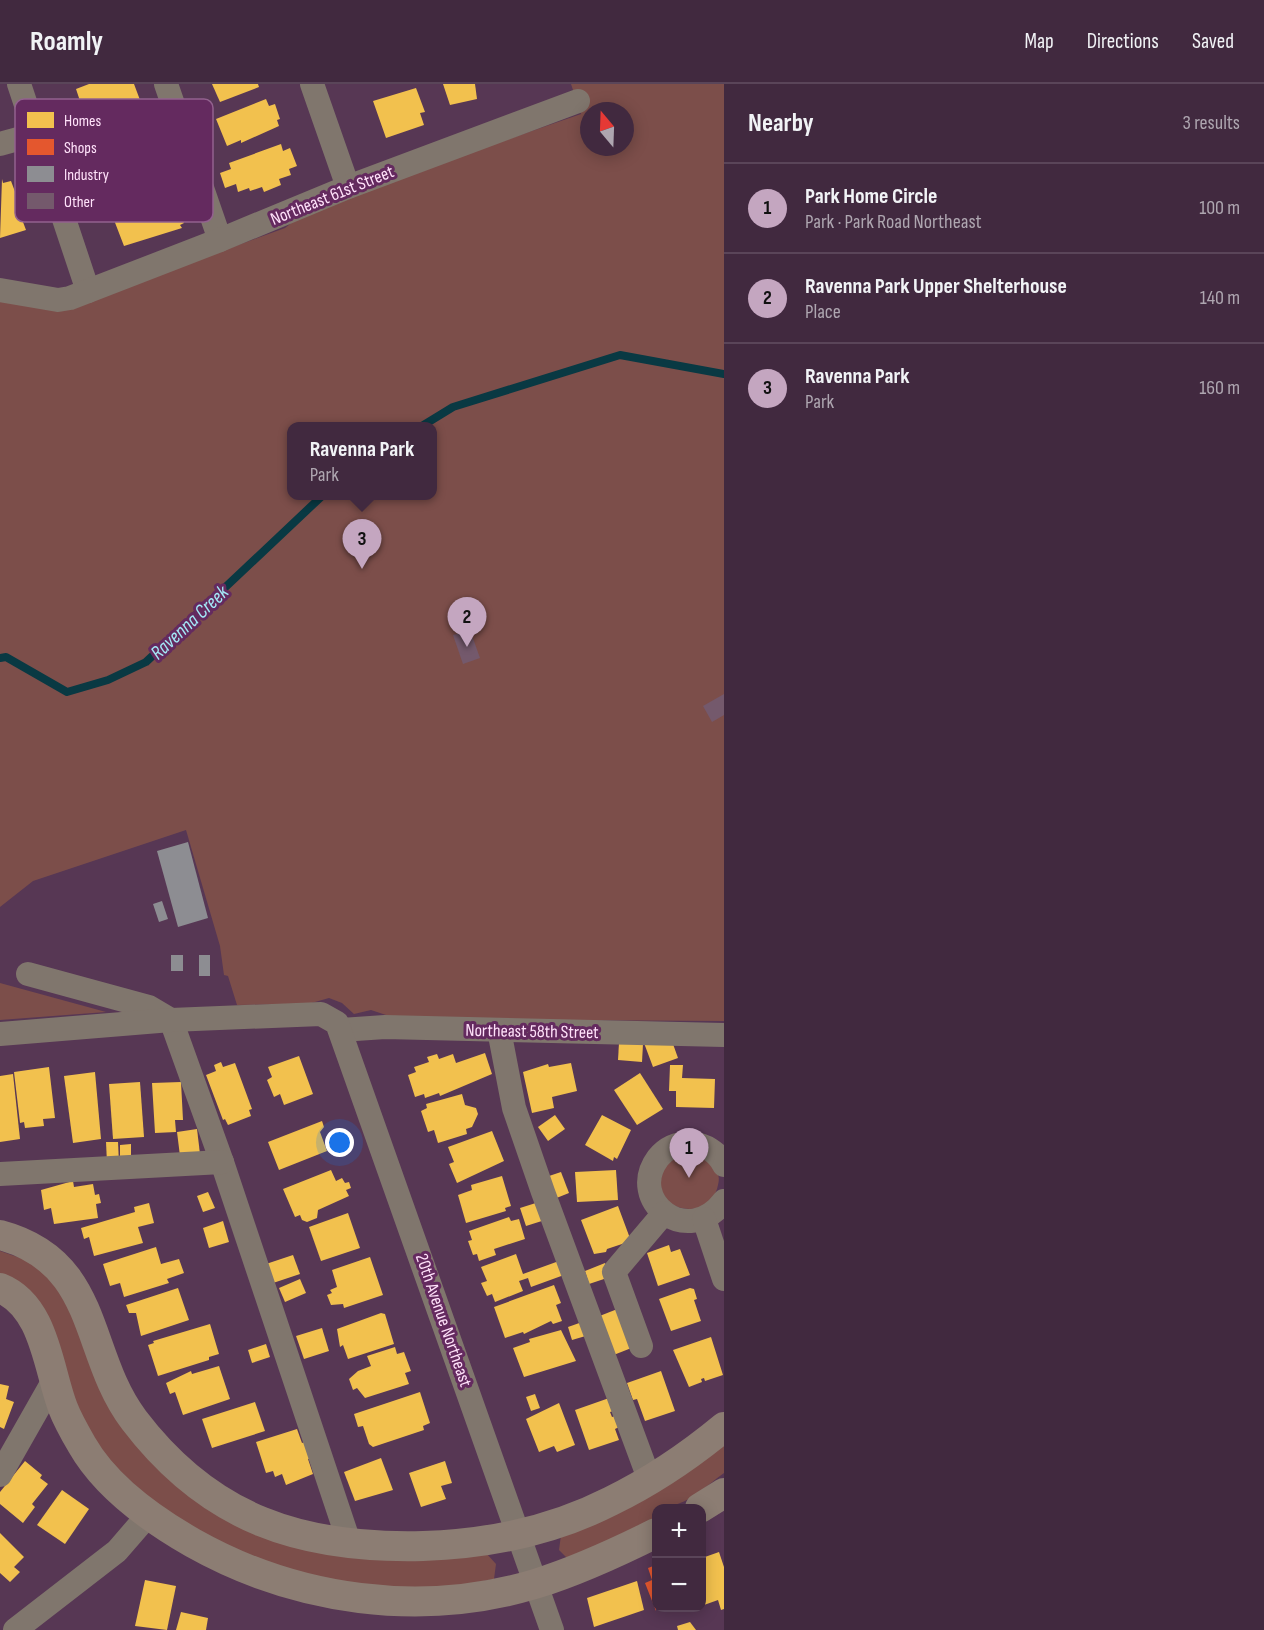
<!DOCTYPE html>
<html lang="en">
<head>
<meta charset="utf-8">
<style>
  body { margin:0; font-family:"Sofia Sans Condensed",sans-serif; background:#4c354a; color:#f1f3f6 }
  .controls { position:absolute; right:18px; bottom:18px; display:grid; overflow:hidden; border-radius:12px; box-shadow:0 3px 15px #0003 }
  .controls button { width:54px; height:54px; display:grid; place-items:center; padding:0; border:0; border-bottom:2px solid #5a4559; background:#41293f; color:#f1f3f6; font:30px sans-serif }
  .compass { position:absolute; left:580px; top:18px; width:54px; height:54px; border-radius:50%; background:#41293f; box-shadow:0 3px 15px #0003; rotate:341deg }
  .you { position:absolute; left:340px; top:1059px; width:21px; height:21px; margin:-15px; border:4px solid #fff; border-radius:50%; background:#1a73e8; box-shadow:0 0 0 9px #1a73e833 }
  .badge { display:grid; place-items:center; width:39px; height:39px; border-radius:50%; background:#c4a6c0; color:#111; font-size:20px; font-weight:700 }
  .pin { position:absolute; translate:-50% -50px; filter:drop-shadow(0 2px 3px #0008) }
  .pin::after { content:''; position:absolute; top:32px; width:21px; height:18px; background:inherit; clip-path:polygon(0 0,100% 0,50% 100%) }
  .popup { position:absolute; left:287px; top:338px; width:150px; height:78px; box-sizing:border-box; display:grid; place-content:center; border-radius:12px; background:#41293f; filter:drop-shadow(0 2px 4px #0005); font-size:20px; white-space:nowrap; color:#aea6b0 }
  .popup b { font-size:22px; color:#f1f3f6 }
  .popup::after { content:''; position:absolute; left:50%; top:100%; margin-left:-12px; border:12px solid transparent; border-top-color:#41293f }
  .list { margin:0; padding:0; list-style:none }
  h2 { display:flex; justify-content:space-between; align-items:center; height:78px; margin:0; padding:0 24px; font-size:26px }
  h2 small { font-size:20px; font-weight:400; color:#aea6b0 }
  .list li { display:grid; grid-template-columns:39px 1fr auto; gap:18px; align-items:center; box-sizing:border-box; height:90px; padding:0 24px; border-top:2px solid #5a4559 }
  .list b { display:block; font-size:22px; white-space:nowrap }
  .list p { margin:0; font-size:20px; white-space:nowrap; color:#aea6b0 }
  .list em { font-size:20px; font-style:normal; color:#aea6b0 }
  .map { position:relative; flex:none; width:724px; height:1546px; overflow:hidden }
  header { display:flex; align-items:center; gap:36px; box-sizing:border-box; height:84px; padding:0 30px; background:#41293f; border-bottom:2px solid #5a4559 }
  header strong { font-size:28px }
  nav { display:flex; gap:33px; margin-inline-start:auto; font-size:21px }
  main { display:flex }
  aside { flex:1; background:#41293f }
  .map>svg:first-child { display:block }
  .green { fill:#7c4e4a; fill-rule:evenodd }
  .homes { fill:#f2c14e }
  .shops { fill:#e4572e }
  .industry { fill:#8d8d92 }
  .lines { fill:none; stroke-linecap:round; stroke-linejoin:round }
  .stream { stroke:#093943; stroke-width:8 }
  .building { fill:#74596c }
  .minor { stroke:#80766d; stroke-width:24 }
  .major { stroke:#8c7d73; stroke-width:30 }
  .labels { text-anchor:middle; stroke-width:6; stroke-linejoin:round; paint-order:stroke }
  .street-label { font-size:18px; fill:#ffe2fa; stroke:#642a5f }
  .water-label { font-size:20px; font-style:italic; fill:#a4eaf8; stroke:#642a5f }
  .key { fill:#642a5f; stroke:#92618e; stroke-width:1.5 }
  .key-label { font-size:16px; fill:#ffe2fa }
</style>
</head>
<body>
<header>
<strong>Roamly</strong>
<nav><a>Map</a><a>Directions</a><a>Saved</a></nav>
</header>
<main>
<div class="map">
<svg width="724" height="1546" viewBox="0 0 724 1546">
  <rect width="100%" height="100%" fill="#573754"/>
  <!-- green -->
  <g class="green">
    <path d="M 571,0 L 724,0 L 724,937 L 398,935 L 371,926 L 354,930 L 342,919 L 329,914 L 308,920 L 237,921 L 228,892 L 224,891 L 220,862 L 186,746 L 33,797 L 0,823 L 0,213 L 65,224 L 285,144 L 295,136 L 454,74 L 581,30 ZM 589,27 L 625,27 L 625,63 L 589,63 ZM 292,342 L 433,342 L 433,412 L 292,412 Z"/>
    <polygon points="0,899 106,928 0,936"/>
    <path d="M 701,1069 C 706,1075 716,1084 718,1091 C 720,1095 718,1101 717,1105 C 705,1142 647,1123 661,1087 C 663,1082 669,1076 672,1072 Z"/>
    <polygon points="0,1167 29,1177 48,1191 201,1419 486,1469 496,1480 494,1495 433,1507 330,1499 231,1467 155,1421 103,1370 0,1193"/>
    <path d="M 724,1353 L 724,1389 C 702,1405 685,1424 656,1424 L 656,1436 L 567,1474 L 559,1466 L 561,1451 Z"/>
  </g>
  <!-- homes -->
  <g class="homes">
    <polygon points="89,0 134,0 140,16 82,38 75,19 80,17 76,5"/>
    <polygon points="212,0 258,0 259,3 220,18"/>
    <polygon points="443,0 475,0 477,15 450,21"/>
    <polygon points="416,4 425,28 420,29 424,41 386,54 373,17"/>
    <polygon points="266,15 269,22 275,20 280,35 277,36 279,42 241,59 241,56 227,62 216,35"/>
    <polygon points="123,32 124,34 131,32 142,62 94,78 87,59 94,56 91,46"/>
    <polygon points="281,60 283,67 290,64 297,82 289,85 291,91 279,95 281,101 264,108 262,103 250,107 249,104 238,108 236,100 225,104 220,89 231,85 229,79"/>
    <polygon points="166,63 174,83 162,99 108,118 98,90"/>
    <polygon points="186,79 193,99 181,103 174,83"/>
    <polygon points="2,95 3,99 11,97 26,137 23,138 26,146 0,154"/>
    <polygon points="192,100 198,118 180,124 174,107"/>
    <polygon points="171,113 173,120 176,119 184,139 180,141 182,144 124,162 114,136 136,125 134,120 150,114 152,120"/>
    <polygon points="619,959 643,960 642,978 618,976"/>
    <polygon points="644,959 673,960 678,974 653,983"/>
    <polygon points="485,969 492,990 440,1012 439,1009 425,1014 424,1010 415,1013 408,991 416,988 414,983 429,978 427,973 437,970 439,975 453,970 456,979"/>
    <polygon points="299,972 313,1010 284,1021 280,1010 274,1013 267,996 272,993 268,983"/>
    <polygon points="221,978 223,983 235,979 252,1025 249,1026 251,1032 228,1041 225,1035 223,1036 206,991 216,987 214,981"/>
    <polygon points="571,979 577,1007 552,1013 554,1024 532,1029 523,988 548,980 549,983"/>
    <polygon points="670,981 683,981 682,994 715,995 714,1024 676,1023 676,1007 669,1007"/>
    <polygon points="49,983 55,1034 43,1035 44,1042 25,1044 24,1038 20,1039 14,988"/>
    <polygon points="95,988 101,1055 73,1059 64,992"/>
    <polygon points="640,989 663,1025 637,1041 614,1006"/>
    <polygon points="13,990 20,1055 0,1058 0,992"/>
    <polygon points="140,998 144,1053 113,1055 109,1000"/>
    <polygon points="181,998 183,1036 175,1036 176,1048 155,1049 152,999"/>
    <polygon points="462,1010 465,1021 476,1024 478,1030 472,1043 466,1045 467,1050 438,1059 434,1046 428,1048 421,1027 427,1024 426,1020"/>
    <polygon points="555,1031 565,1045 548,1057 538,1043"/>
    <polygon points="602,1031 631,1046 617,1075 614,1073 613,1077 585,1061"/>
    <polygon points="322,1037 324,1043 320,1048 327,1067 279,1086 268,1058"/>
    <polygon points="197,1045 200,1070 180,1072 177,1048"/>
    <polygon points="492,1047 504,1077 457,1099 449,1080 454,1078 448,1063"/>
    <polygon points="106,1058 118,1058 119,1079 107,1079"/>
    <polygon points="131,1060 131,1079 120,1079 120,1061"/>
    <polygon points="331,1086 336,1097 342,1094 345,1099 349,1098 351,1104 346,1106 349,1112 318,1126 317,1134 307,1138 302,1136 300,1131 295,1133 283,1105"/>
    <polygon points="616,1086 618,1116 577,1118 575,1088"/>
    <polygon points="561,1088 569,1109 554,1115 546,1093"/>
    <polygon points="502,1092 511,1122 505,1124 506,1127 466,1139 458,1111 472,1106 471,1101"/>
    <polygon points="73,1097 74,1103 93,1100 95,1111 99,1110 101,1119 96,1120 98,1134 54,1140 51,1124 44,1126 41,1106"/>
    <polygon points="208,1108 215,1124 203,1128 197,1112"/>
    <polygon points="539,1118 545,1136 526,1142 520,1124"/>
    <polygon points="149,1119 154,1139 138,1143 143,1159 94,1172 89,1153 84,1155 81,1144 135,1128 134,1123"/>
    <polygon points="618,1122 631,1157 607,1165 606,1168 594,1170 581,1136"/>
    <polygon points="348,1129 360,1164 321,1177 309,1143"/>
    <polygon points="509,1133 511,1137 519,1135 525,1155 494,1165 496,1171 479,1177 477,1170 473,1171 468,1157 472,1156 469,1147"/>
    <polygon points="223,1137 229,1158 209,1164 203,1144"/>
    <polygon points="669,1161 671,1168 680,1165 690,1191 658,1202 647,1169"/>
    <polygon points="156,1163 161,1180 179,1175 184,1189 167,1195 169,1199 124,1213 120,1199 110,1202 103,1180"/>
    <polygon points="516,1170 523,1190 559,1177 564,1191 531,1203 528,1194 519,1197 523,1207 495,1218 492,1210 487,1212 481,1199 487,1197 481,1183"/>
    <polygon points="293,1171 300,1190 273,1199 266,1180"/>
    <polygon points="370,1173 383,1211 344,1224 343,1220 331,1221 327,1211 332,1209 330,1206 337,1203 332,1186"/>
    <polygon points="605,1179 610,1193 589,1200 585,1187"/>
    <polygon points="300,1195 306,1209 285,1218 279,1204"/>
    <polygon points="554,1201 561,1219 556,1221 562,1237 553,1240 551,1237 524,1250 523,1248 505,1254 494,1223"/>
    <polygon points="178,1204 189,1236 141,1252 136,1229 129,1229 126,1221"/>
    <polygon points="690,1204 694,1205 697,1215 694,1216 701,1237 671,1247 659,1215"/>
    <polygon points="620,1224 634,1263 611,1272 597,1233"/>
    <polygon points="381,1229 385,1230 394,1260 348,1275 343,1261 340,1263 337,1245"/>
    <polygon points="585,1237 589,1251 572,1256 568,1243"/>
    <polygon points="210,1240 219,1270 209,1273 209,1276 158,1292 148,1261 154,1259 153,1257"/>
    <polygon points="322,1244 329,1267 304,1275 296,1252"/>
    <polygon points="561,1246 576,1277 524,1293 513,1264 530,1258 529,1255"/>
    <polygon points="711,1253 723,1291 705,1297 704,1294 701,1295 702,1298 689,1303 673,1266"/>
    <polygon points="266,1260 270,1273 252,1279 248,1266"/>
    <polygon points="395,1263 397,1270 404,1268 411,1287 405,1289 409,1300 365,1314 357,1304 353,1306 349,1295 358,1287 371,1282 367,1272"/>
    <polygon points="219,1282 230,1315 183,1331 175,1308 170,1310 166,1299 191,1287 192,1290"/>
    <polygon points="661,1287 675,1327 645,1337 637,1315 633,1316 627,1299"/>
    <polygon points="0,1300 9,1302 6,1315 14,1318 4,1345 0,1343"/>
    <polygon points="420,1308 430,1339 423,1342 424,1346 373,1363 369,1360 363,1342 358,1343 354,1330"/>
    <polygon points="535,1310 540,1324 531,1327 526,1313"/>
    <polygon points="612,1313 617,1326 610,1328 612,1333 615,1332 619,1343 615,1345 619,1356 589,1366 575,1326"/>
    <polygon points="255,1318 265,1347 212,1364 202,1335"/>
    <polygon points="559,1319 575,1361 557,1368 554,1362 539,1368 526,1335"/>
    <polygon points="297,1345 302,1359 307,1357 312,1374 308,1375 313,1390 286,1401 282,1390 275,1393 273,1387 266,1389 256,1358"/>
    <polygon points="381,1374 393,1406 355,1417 344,1388"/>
    <polygon points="25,1377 42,1391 40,1394 48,1400 32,1420 35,1423 23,1439 0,1420 0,1408"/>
    <polygon points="445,1377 452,1399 441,1402 446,1415 421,1423 409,1389"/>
    <polygon points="62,1406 89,1425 65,1460 37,1441"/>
    <polygon points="0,1449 24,1473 14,1483 20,1488 10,1498 0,1489"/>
    <polygon points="719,1468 724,1483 724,1525 721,1526 718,1516 704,1521 702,1515 702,1474"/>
    <polygon points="145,1496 176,1502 167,1546 135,1542"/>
    <polygon points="637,1497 644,1526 594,1543 587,1514"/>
    <polygon points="181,1528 208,1534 206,1546 176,1546"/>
    <polygon points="690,1538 696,1546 678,1546 677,1542"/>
  </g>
  <!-- shops -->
  <polygon class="shops" points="656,1481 656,1527 645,1499 652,1496 648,1484"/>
  <!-- industry -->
  <g class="industry">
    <polygon points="188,758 208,834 178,843 157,767"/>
    <polygon points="162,817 168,835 159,838 153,820"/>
    <rect x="171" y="871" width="12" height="16"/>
    <rect x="199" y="871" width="11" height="21"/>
  </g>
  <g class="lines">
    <!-- stream -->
    <g class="stream">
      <polyline points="422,342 453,323 620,271 724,290"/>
      <polyline points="0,574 6,573 67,608 108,596 146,578 322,412"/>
    </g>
  </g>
  <!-- building -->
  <g class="building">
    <polygon points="470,546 480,574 463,580 453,551"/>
    <polygon points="724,610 724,631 712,638 703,622"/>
  </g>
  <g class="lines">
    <!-- minor -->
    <g class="minor">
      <polyline points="19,0 88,207"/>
      <polyline points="166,0 220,156"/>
      <polyline points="312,0 348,103"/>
      <polyline points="0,60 36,50"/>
      <polyline points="0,206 58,216 70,214 220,156 348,103 578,17"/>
      <polyline points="28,890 149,923 171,936 222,1078 350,1461"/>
      <polyline points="341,946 385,943 724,951"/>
      <polyline points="499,946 514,1024 543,1108 650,1397"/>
      <polyline points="0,950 171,936 321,930 337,939 552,1546"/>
      <path d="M 724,1081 C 718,1068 705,1061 691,1059 C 678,1059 666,1064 658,1074 C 626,1117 688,1165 724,1117"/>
      <polyline points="0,1090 222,1078"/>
      <polyline points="704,1135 724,1195"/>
      <polyline points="641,1262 614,1188 664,1129"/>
      <polyline points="0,1391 54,1296"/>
      <polyline points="15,1546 117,1467 149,1430"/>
    </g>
    <!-- major -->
    <g class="major">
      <path d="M 0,1151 C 101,1178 83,1269 134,1336 C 210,1436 302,1465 423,1462 C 489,1460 552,1447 611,1417 C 652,1397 689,1372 724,1343"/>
      <path d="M 0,1204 C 45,1222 48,1285 63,1324 C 68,1337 75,1349 82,1361 C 106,1403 151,1435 193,1459 C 296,1517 421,1534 535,1500 C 577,1487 618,1468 656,1449"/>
      <polyline points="700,1424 724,1409"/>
    </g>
  </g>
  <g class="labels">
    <!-- street labels -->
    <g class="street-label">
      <text transform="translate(332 111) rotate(-22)" y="6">Northeast 61st Street</text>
      <text transform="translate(532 947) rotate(1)" y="6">Northeast 58th Street</text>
      <text transform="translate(444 1236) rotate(71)" y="6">20th Avenue Northeast</text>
    </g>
    <!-- water labels -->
    <g class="water-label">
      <text transform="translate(189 538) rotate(-43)" y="7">Ravenna Creek</text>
    </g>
  </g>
  <!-- legend -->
  <rect x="15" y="15" width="198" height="123" rx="9" class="key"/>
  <rect x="27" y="28" width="27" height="16" fill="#f2c14e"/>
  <rect x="27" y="55" width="27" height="16" fill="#e4572e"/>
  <rect x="27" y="82" width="27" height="16" fill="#8d8d92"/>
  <rect x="27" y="109" width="27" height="16" fill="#74596c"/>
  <g class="key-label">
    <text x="64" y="42">Homes</text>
    <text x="64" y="69">Shops</text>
    <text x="64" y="96">Industry</text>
    <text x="64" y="123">Other</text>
  </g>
</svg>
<div class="controls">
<button>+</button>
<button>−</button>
</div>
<svg class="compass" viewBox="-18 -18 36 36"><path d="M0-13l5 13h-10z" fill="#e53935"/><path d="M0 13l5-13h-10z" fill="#aea6b0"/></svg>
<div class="you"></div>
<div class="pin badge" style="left:689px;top:1094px">1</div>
<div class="pin badge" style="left:467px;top:563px">2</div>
<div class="pin badge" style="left:362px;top:485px">3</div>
<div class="popup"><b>Ravenna Park</b>Park</div>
</div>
<aside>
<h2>Nearby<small>3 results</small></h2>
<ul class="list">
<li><span class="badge">1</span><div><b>Park Home Circle</b><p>Park · Park Road Northeast</p></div><em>100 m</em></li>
<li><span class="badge">2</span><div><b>Ravenna Park Upper Shelterhouse</b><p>Place</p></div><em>140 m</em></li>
<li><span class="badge">3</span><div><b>Ravenna Park</b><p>Park</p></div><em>160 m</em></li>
</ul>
</aside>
</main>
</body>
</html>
